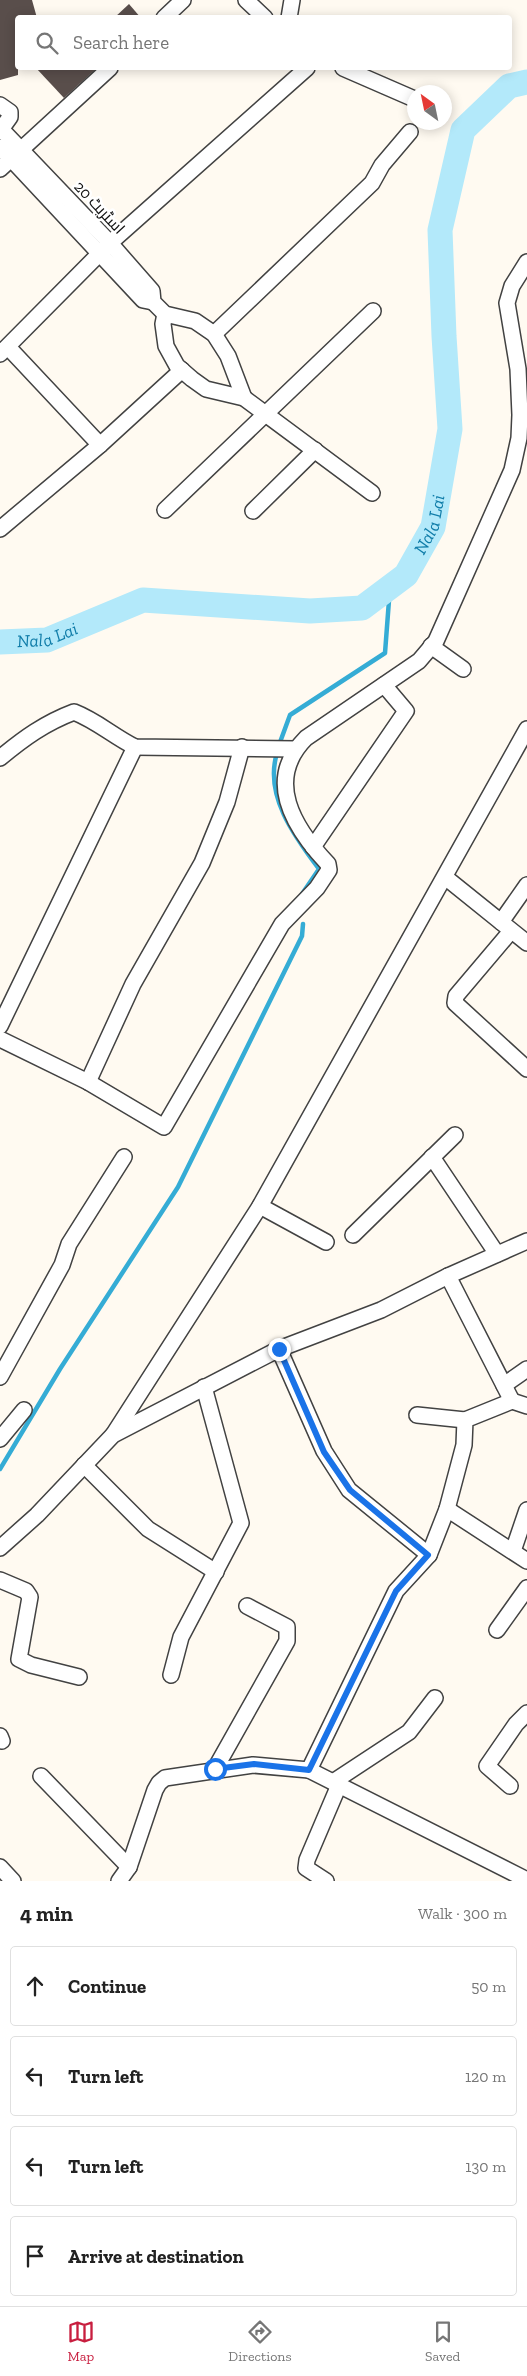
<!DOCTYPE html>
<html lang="en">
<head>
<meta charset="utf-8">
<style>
  body { margin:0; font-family:"Zilla Slab",Cairo,serif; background:#f6f6f6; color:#222 }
  .compass { position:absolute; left:407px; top:85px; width:45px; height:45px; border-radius:50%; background:#fff; box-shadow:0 2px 12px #0003; rotate:327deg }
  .stop { position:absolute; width:15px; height:15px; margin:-11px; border:4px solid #1a73e8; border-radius:50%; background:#fff }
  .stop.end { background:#1a73e8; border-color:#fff; box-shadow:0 1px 5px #0008 }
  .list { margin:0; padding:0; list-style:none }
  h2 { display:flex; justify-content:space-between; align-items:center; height:65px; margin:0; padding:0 20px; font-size:21px }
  h2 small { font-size:16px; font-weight:400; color:#767676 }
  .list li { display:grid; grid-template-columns:32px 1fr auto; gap:15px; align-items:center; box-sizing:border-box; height:80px; margin:0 10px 10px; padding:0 10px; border:1px solid #e0e0e0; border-radius:5px }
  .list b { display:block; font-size:19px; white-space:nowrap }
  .list em { font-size:16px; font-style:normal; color:#767676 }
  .icon { flex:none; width:28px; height:28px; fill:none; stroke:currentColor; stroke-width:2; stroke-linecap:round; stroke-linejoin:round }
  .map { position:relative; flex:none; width:527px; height:1881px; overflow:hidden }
  .search { position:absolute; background:#fff; box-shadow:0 2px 12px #0003; left:15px; right:15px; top:15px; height:55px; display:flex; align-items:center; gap:12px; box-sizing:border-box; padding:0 18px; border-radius:5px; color:#767676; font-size:19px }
  .sheet { height:425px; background:#fff }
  nav { display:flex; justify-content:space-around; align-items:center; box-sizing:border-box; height:70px; border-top:1px solid #e0e0e0; background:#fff; font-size:14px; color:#767676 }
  nav a { display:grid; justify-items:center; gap:2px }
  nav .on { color:#c81e3f }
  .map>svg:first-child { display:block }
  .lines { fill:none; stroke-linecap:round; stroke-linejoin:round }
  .stream { stroke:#35acd5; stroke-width:4.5 }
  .river { stroke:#b3e9fa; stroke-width:25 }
  .building { fill:#594e4b }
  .minor-casing { stroke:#424242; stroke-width:18 }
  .minor { stroke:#fff; stroke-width:15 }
  .route { stroke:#1a73e8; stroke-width:6 }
  .labels { text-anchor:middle; stroke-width:5; stroke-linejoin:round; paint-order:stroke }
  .street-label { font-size:16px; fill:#0f0f0f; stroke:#fff }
  .water-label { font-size:18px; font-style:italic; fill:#107da9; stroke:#fff }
</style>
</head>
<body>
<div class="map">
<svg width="527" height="1881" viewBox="0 0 527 1881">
  <rect width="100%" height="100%" fill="#fffaf1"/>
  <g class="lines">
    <!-- stream -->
    <g class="stream">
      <polyline points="279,745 290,715 385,653 390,587"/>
      <path d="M 277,753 C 264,795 294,836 319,869 L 302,894"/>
      <polyline points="0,1469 60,1369 178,1187 302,936 303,924"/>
    </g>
    <!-- river -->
    <path class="river" id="s1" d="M 0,642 L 47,640 L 143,600 L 310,611 L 362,608 L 406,575 L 433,527 L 450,429 L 444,336 L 440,230 L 463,130 L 509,86 L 527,82"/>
  </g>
  <!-- building -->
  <g class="building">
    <polygon points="0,0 32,0 37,18 18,18 18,75 0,80"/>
    <polygon points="129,4 141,18 114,18"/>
    <polygon points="36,68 97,68 64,98"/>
  </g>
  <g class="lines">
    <!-- minor casing -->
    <g class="minor-casing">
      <g id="minor">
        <polyline points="246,0 265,18"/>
        <polyline points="164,18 183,0"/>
        <polyline points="289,18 292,0"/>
        <polyline points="343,68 412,98"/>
        <polyline points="0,105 10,112 10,117 0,131"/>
        <polyline points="1,129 110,243 152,291 153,302 165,314 195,321 214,334 228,356 244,398"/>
        <polyline points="0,147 143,300 153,302"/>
        <polyline points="0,169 110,68"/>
        <polyline points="165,314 163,324 166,346 177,366 192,379 206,389 244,398 372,493"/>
        <polyline points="214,334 372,183 382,165 410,132"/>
        <polyline points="8,347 100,445"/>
        <polyline points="0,354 110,243 307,68"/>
        <polyline points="165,510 373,311"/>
        <polyline points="253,511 315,450"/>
        <polyline points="0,529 100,445 182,370"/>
        <polyline points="431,646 463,669"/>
        <path d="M 0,758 C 24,738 45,723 74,712 C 97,721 113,736 135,747 L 296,749"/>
        <polyline points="313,847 406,711 384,685"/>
        <polyline points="445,877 527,943"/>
        <polyline points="501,922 527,885"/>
        <polyline points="511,931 456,996 455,1003 527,1069"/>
        <polyline points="0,1026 135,747"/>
        <path d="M 0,1039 L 88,1082 L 164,1127 L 282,924 L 317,888 L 329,870 L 328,864 C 294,828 264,780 306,738 L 419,661 L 436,641 L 512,470 L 519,438 L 520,415 L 518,369 L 507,303 L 512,286 L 527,262"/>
        <polyline points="88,1082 133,984 202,863 227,802 242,747"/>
        <polyline points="432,1157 497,1254"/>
        <polyline points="260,1206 326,1242"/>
        <polyline points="353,1235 455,1135"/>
        <polyline points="448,1276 512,1401"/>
        <polyline points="279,1349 324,1451 349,1490 429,1555"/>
        <polyline points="0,1377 62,1265 69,1244 124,1157"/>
        <polyline points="504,1385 527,1369"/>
        <polyline points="417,1415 465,1420"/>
        <polyline points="113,1435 260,1206 527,729"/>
        <polyline points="0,1439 24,1410"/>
        <polyline points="84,1465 148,1529 216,1572"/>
        <polyline points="447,1509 527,1561"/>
        <polyline points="0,1548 37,1515 113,1435 279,1349 381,1310 448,1276 527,1241"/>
        <polyline points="513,1551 527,1510"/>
        <polyline points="0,1580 26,1591 30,1597 19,1659 31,1665 79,1677"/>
        <polyline points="497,1630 527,1588"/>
        <polyline points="171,1675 181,1637 241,1523 204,1387"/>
        <polyline points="0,1736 2,1741"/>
        <polyline points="215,1769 287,1641 287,1627 247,1606"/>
        <polyline points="309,1770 527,1880"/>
        <polyline points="41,1776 129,1867"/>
        <polyline points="333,1782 409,1732 435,1698"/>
        <polyline points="510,1786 487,1766 516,1724 527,1713"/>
        <polyline points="0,1867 13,1881"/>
        <polyline points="119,1881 129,1867 155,1790 159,1783 165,1778 253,1765 309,1770 396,1591 429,1555 447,1509 464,1445 465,1420 512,1401 527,1406"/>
        <polyline points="326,1881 306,1868 307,1860 339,1785"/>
      </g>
    </g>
    <!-- minor -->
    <use href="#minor" class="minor"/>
  </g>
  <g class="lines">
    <!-- route -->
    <polyline class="route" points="215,1769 254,1764 309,1770 396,1591 428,1555 350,1490 324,1452 279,1349"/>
  </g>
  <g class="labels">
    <!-- street labels -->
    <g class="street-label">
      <text transform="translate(100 207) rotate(47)" y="6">اسٹریٹ 20</text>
    </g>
    <!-- water labels -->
    <g class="water-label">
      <text dy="6" stroke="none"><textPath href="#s1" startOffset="482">Nala Lai</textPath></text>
      <text dy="6" stroke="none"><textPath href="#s1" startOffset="48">Nala Lai</textPath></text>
    </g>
  </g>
</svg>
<svg class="compass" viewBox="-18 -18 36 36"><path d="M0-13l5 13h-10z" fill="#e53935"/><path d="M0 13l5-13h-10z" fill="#767676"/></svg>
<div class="stop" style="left:215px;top:1769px"></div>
<div class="stop end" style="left:279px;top:1349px"></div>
<div class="search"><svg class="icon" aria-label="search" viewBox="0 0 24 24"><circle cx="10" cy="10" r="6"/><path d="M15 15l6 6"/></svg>Search here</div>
</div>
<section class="sheet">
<h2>4 min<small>Walk · 300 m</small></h2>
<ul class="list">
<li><svg class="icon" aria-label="ahead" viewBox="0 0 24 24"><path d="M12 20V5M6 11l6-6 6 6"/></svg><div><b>Continue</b></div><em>50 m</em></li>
<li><svg class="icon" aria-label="left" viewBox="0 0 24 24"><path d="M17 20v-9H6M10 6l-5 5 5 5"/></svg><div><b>Turn left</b></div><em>120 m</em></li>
<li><svg class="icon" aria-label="left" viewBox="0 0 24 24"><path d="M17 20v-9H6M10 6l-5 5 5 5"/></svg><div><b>Turn left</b></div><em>130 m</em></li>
<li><svg class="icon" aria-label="arrive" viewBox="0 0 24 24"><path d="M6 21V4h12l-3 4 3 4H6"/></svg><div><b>Arrive at destination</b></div></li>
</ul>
</section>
<nav>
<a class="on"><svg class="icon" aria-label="map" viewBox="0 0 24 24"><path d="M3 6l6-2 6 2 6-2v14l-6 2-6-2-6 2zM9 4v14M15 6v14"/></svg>Map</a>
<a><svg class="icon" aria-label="directions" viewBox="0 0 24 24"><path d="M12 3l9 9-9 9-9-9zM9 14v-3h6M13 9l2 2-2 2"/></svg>Directions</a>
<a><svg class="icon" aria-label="saved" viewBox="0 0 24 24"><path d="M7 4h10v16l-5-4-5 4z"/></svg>Saved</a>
</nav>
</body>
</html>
